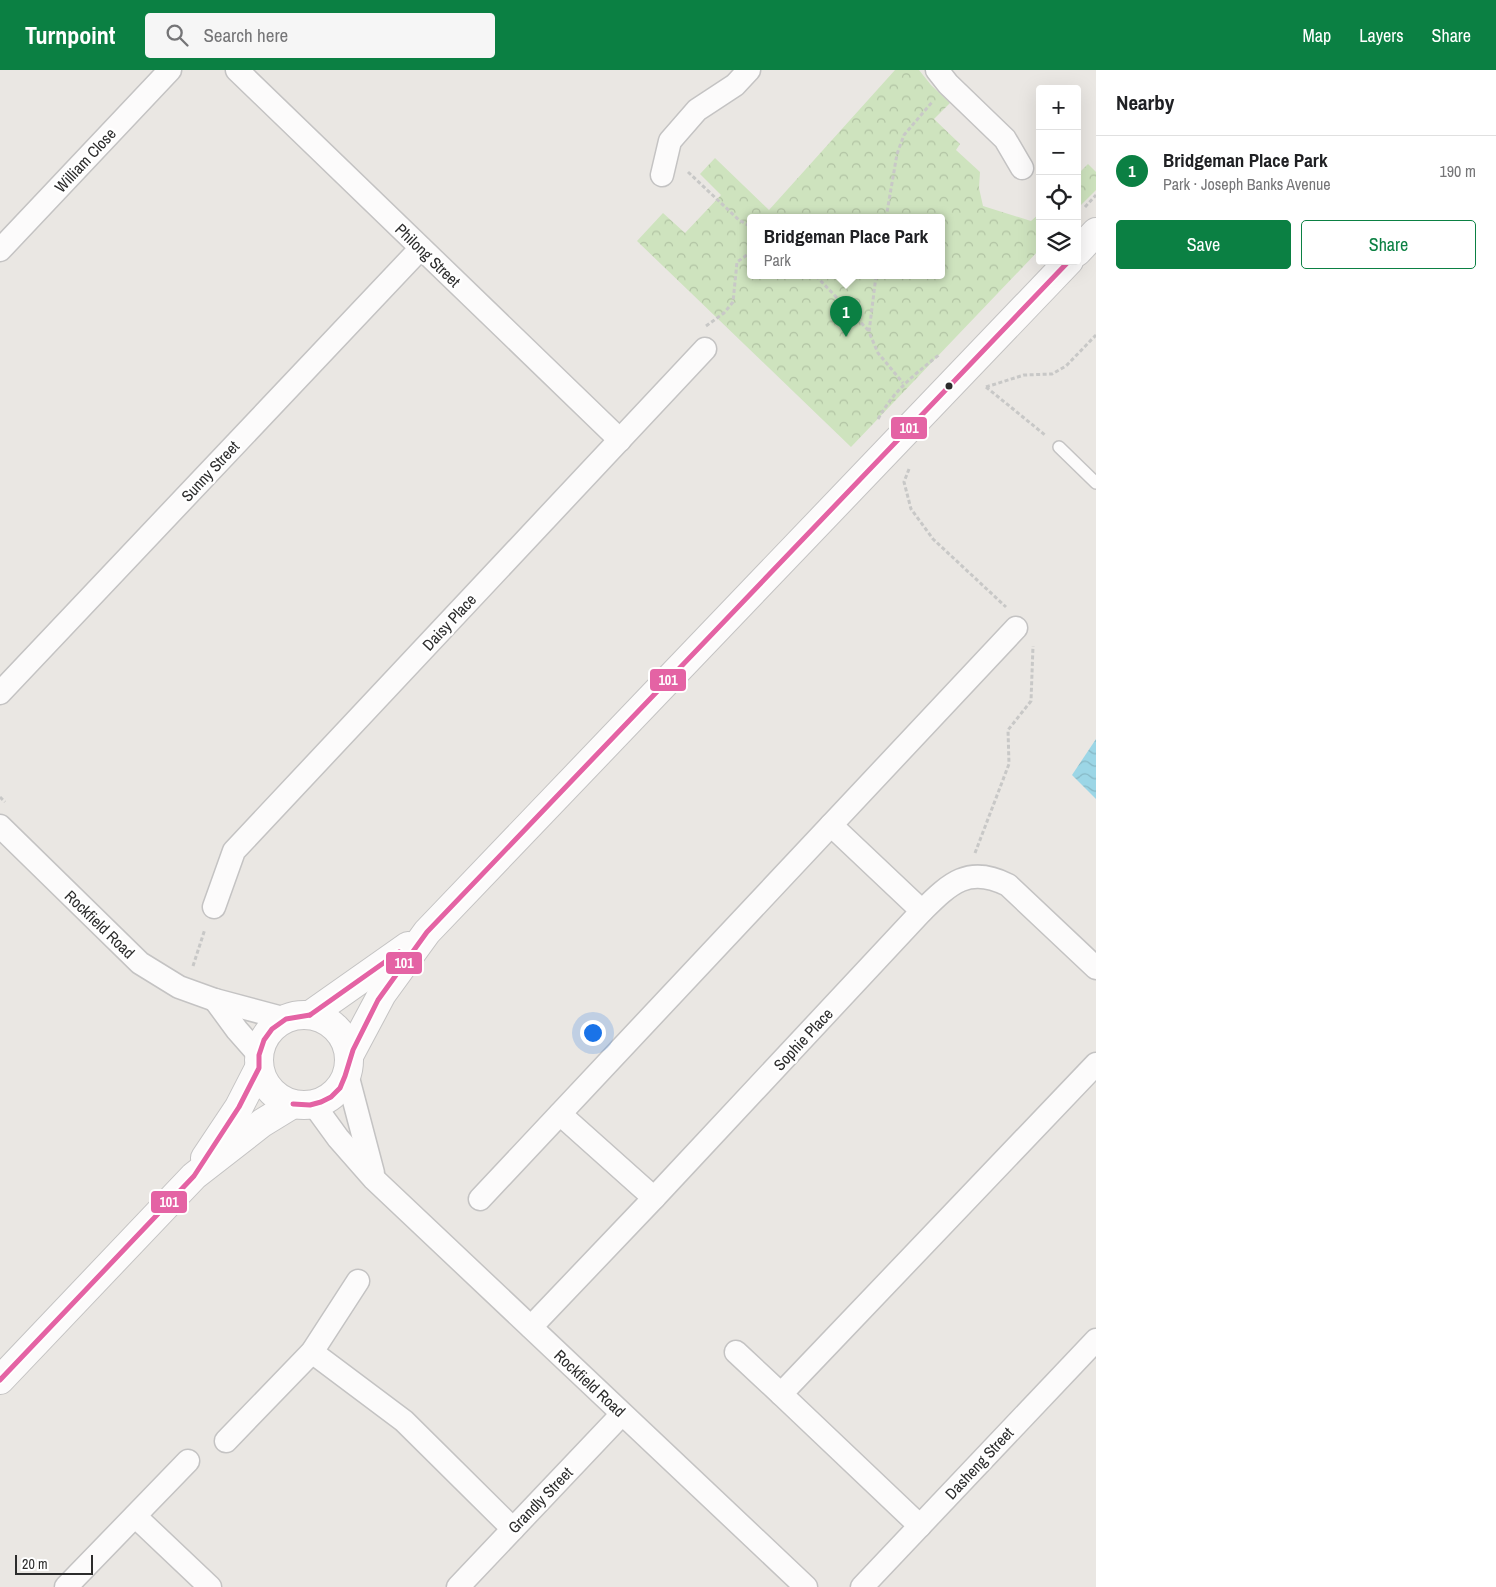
<!DOCTYPE html>
<html lang="en">
<head>
<meta charset="utf-8">
<style>
  body { margin:0; font-family:"Archivo Narrow",sans-serif; background:#f6f6f6; color:#202124 }
  .controls { position:absolute; right:15px; top:15px; display:grid; overflow:hidden; border-radius:5px; box-shadow:0 5px 20px #0002 }
  .controls button { width:45px; height:45px; display:grid; place-items:center; padding:0; border:0; border-bottom:1px solid #e0e0e0; background:#fff; color:#202124; font:25px sans-serif }
  .scale { position:absolute; left:15px; bottom:12px; width:78px; box-sizing:border-box; padding-left:5px; border:2px solid #2c2c2c; border-top:0; font-size:14px; line-height:18px; white-space:nowrap; color:#2c2c2c; -webkit-text-stroke:4px #fff; paint-order:stroke }
  .you { position:absolute; left:592px; top:962px; width:18px; height:18px; margin:-12px; border:4px solid #fff; border-radius:50%; background:#1a73e8; box-shadow:0 0 0 8px #1a73e833 }
  .badge { display:grid; place-items:center; width:32px; height:32px; border-radius:50%; background:#0b8043; color:#fff; font-size:16px; font-weight:700 }
  .pin { position:absolute; translate:-50% -41px; filter:drop-shadow(0 1px 2px #0008) }
  .pin::after { content:''; position:absolute; top:26px; width:18px; height:15px; background:inherit; clip-path:polygon(0 0,100% 0,50% 100%) }
  .popup { position:absolute; left:747px; top:144px; width:198px; height:65px; box-sizing:border-box; display:grid; place-content:center; border-radius:5px; background:#fff; filter:drop-shadow(0 1px 4px #0005); font-size:16px; white-space:nowrap; color:#757577 }
  .popup b { font-size:19px; color:#202124 }
  .popup::after { content:''; position:absolute; left:50%; top:100%; margin-left:-10px; border:10px solid transparent; border-top-color:#fff }
  .list { margin:0; padding:0; list-style:none }
  h2 { display:flex; justify-content:space-between; align-items:center; height:65px; margin:0; padding:0 20px; font-size:21px }
  h2 small { font-size:16px; font-weight:400; color:#757577 }
  .list li { display:grid; grid-template-columns:32px 1fr auto; gap:15px; align-items:center; box-sizing:border-box; height:70px; padding:0 20px; border-top:1px solid #e0e0e0 }
  .list b { display:block; font-size:19px; white-space:nowrap }
  .list p { margin:0; font-size:16px; white-space:nowrap; color:#757577 }
  .list em { font-size:16px; font-style:normal; color:#757577 }
  .actions { display:flex; gap:10px; padding:15px 20px }
  .actions a { flex:1; padding:11px 0; border:1px solid #0b8043; border-radius:5px; text-align:center; font-size:18px; color:#0b8043 }
  .actions .main { background:#0b8043; color:#fff }
  .icon { flex:none; width:28px; height:28px; fill:none; stroke:currentColor; stroke-width:2; stroke-linecap:round; stroke-linejoin:round }
  .map { position:relative; flex:none; width:1096px; height:1517px; overflow:hidden }
  header { display:flex; align-items:center; gap:30px; box-sizing:border-box; height:70px; padding:0 25px; background:#0b8043; color:#fff }
  header strong { font-size:24px }
  nav { display:flex; gap:28px; margin-inline-start:auto; font-size:18px }
  .search { width:350px; height:45px; background:#f6f6f6; display:flex; align-items:center; gap:12px; box-sizing:border-box; padding:0 18px; border-radius:5px; color:#757577; font-size:19px }
  main { display:flex }
  aside { flex:1; background:#fff }
  .map>svg:first-child { display:block }
  .forest { fill:url(#forest-crowns); fill-rule:evenodd }
  .water { fill:url(#water-waves) }
  .lines { fill:none; stroke-linecap:round; stroke-linejoin:round }
  .service-casing { stroke:#c4c3c3; stroke-width:14 }
  .minor-casing { stroke:#c4c3c3; stroke-width:25 }
  .tertiary-casing { stroke:#c4c3c3; stroke-width:30 }
  .path { stroke:#c8c8c7; stroke-width:3; stroke-dasharray:4 2.5; stroke-linecap:butt }
  .service { stroke:#fcfbfb; stroke-width:11 }
  .minor { stroke:#fcfbfb; stroke-width:22 }
  .tertiary { stroke:#fcfbfb; stroke-width:28 }
  .bus-1-casing { stroke:#fff; stroke-width:9 }
  .bus-1 { stroke:#e463a4; stroke-width:5 }
  .bus-dot { fill:#2c2c2c; stroke:#fff; stroke-width:2 }
  .labels { text-anchor:middle; stroke-width:5; stroke-linejoin:round; paint-order:stroke }
  .street-label { font-size:16px; fill:#2c2c2c; stroke:#fff }
  .line-badge { stroke:#fff; stroke-width:2 }
  .badge-label { font-size:14px; text-anchor:middle; font-weight:bold; fill:#fff }
</style>
</head>
<body>
<header>
<strong>Turnpoint</strong>
<div class="search"><svg class="icon" aria-label="search" viewBox="0 0 24 24"><circle cx="10" cy="10" r="6"/><path d="M15 15l6 6"/></svg>Search here</div>
<nav><a>Map</a><a>Layers</a><a>Share</a></nav>
</header>
<main>
<div class="map">
<svg width="1096" height="1517" viewBox="0 0 1096 1517">
  <defs>
    <pattern id="forest-crowns" width="20" height="18" patternUnits="userSpaceOnUse" patternTransform="scale(1.25)"><rect width="20" height="18" fill="#cee3be"/><path d="M2 6a3 3 0 1 1 6 0M12 15a3 3 0 1 1 6 0" fill="none" stroke="#b1c3a3"/></pattern>
    <pattern id="water-waves" width="16" height="10" patternUnits="userSpaceOnUse" patternTransform="scale(1.25)"><rect width="16" height="10" fill="#9cd6e6"/><path d="M0 5q4-4 8 0t8 0" fill="none" stroke="#87b8c5"/></pattern>
  </defs>
  <rect width="100%" height="100%" fill="#eae7e3"/>
  <!-- forest -->
  <g class="forest">
    <path d="M 895,0 L 919,0 L 931,15 L 950,33 L 934,49 L 960,74 L 956,80 L 980,102 L 979,118 L 983,136 L 1031,151 L 1040,143 L 1040,179 L 851,377 L 637,171 L 663,143 L 685,163 L 721,125 L 700,104 L 715,88 L 769,140 ZM 751,148 L 941,148 L 941,206 L 751,206 Z"/>
    <polygon points="1088,94 1096,102 1096,120 1077,139 1077,105"/>
  </g>
  <!-- water -->
  <polygon class="water" points="1096,669 1096,729 1072,705"/>
  <g class="lines">
    <!-- service casing -->
    <g class="service-casing">
      <polyline id="service" points="1059,377 1096,413"/>
    </g>
    <!-- minor casing -->
    <g class="minor-casing">
      <g id="minor">
        <polyline points="237,0 620,370"/>
        <polyline points="937,0 948,14 1005,69 1022,98"/>
        <polyline points="662,105 670,71 697,40 735,15 749,0"/>
        <polyline points="0,180 170,0"/>
        <polyline points="0,623 421,178"/>
        <polyline points="831,755 922,841"/>
        <polyline points="0,756 140,893 179,917 215,930 286,949"/>
        <polyline points="214,837 234,781 705,279"/>
        <polyline points="215,930 237,960 259,985"/>
        <polyline points="347,1004 373,1103"/>
        <polyline points="311,1035 314,1035 338,1068 374,1109 806,1517"/>
        <polyline points="560,1044 654,1128"/>
        <polyline points="480,1129 1016,558"/>
        <path d="M 531,1257 L 654,1128 L 922,841 C 950,813 969,795 1008,815 L 1096,898"/>
        <polyline points="312,1282 404,1351 513,1459"/>
        <polyline points="736,1282 781,1324"/>
        <polyline points="226,1371 312,1282 358,1211"/>
        <polyline points="135,1446 210,1517"/>
        <polyline points="920,1456 781,1324 1096,994"/>
        <polyline points="66,1517 188,1391"/>
        <polyline points="458,1517 622,1344"/>
        <polyline points="862,1517 1096,1270"/>
      </g>
    </g>
    <!-- tertiary casing -->
    <g class="tertiary-casing">
      <g id="tertiary">
        <polyline points="1077,182 1096,162"/>
        <polyline points="310,945 408,876"/>
        <circle cx="304" cy="990" r="45"/>
        <polyline points="349,986 382,924 427,862 1069,191"/>
        <polyline points="205,1088 239,1037 259,998"/>
        <polyline points="0,1310 194,1106 262,1053 293,1034"/>
      </g>
    </g>
    <!-- path -->
    <g class="path">
      <polyline points="688,102 739,150 751,157"/>
      <polyline points="1085,137 1096,125"/>
      <polyline points="886,148 897,84 904,65 933,31"/>
      <polyline points="816,206 869,261"/>
      <polyline points="876,206 869,262 878,283 903,313"/>
      <polyline points="706,256 724,243 733,232 737,192 751,182"/>
      <polyline points="986,317 1024,305 1052,304 1066,296 1096,265"/>
      <polyline points="986,317 1045,365"/>
      <path d="M 878,349 C 895,319 914,305 940,284"/>
      <polyline points="909,399 904,412 911,439 933,469 1006,537"/>
      <polyline points="0,727 5,732"/>
      <polyline points="975,783 1009,694 1008,660 1031,631 1033,576"/>
      <polyline points="193,896 205,859"/>
    </g>
    <!-- service -->
    <use href="#service" class="service"/>
    <!-- minor -->
    <use href="#minor" class="minor"/>
    <!-- tertiary -->
    <use href="#tertiary" class="tertiary"/>
    <!-- bus-1 casing -->
    <g class="bus-1-casing">
      <g id="bus-1">
        <polyline points="310,945 399,882"/>
        <polyline points="293,1034 310,1035 321,1032 331,1027 340,1018 345,1006 353,980 378,930 427,862 1069,191"/>
        <polyline points="0,1310 194,1106 239,1037 259,998 259,985 264,970 272,959 286,949 310,945"/>
      </g>
    </g>
    <!-- bus-1 -->
    <use href="#bus-1" class="bus-1"/>
  </g>
  <!-- markers -->
  <circle class="bus-dot" cx="949" cy="316" r="4.5"/>
  <g class="labels">
    <!-- street labels -->
    <g class="street-label">
      <text transform="translate(85 90) rotate(-47)" y="6">William Close</text>
      <text transform="translate(428 185) rotate(44)" y="6">Philong Street</text>
      <text transform="translate(210 401) rotate(-47)" y="6">Sunny Street</text>
      <text transform="translate(449 552) rotate(-47)" y="6">Daisy Place</text>
      <text transform="translate(100 854) rotate(44)" y="6">Rockfield Road</text>
      <text transform="translate(803 969) rotate(-47)" y="6">Sophie Place</text>
      <text transform="translate(590 1313) rotate(43)" y="6">Rockfield Road</text>
      <text transform="translate(979 1393) rotate(-47)" y="6">Dasheng Street</text>
      <text transform="translate(540 1430) rotate(-46)" y="6">Grandly Street</text>
    </g>
  </g>
  <g class="line-badge">
    <rect x="890" y="346" width="38" height="24" rx="5" fill="#e463a4"/>
    <rect x="649" y="598" width="38" height="24" rx="5" fill="#e463a4"/>
    <rect x="385" y="881" width="38" height="24" rx="5" fill="#e463a4"/>
    <rect x="150" y="1120" width="38" height="24" rx="5" fill="#e463a4"/>
  </g>
  <g class="badge-label">
    <text x="909" y="363">101</text>
    <text x="668" y="615">101</text>
    <text x="404" y="898">101</text>
    <text x="169" y="1137">101</text>
  </g>
</svg>
<div class="controls">
<button>+</button>
<button>−</button>
<button><svg class="icon" aria-label="locate" viewBox="0 0 24 24"><circle cx="12" cy="12" r="6"/><path d="M12 2v4M12 18v4M2 12h4M18 12h4"/></svg></button>
<button><svg class="icon" aria-label="layers" viewBox="0 0 24 24"><path d="M12 4l9 5-9 5-9-5zM3 14l9 5 9-5"/></svg></button>
</div>
<div class="scale">20 m</div>
<div class="you"></div>
<div class="pin badge" style="left:846px;top:267px">1</div>
<div class="popup"><b>Bridgeman Place Park</b>Park</div>
</div>
<aside>
<h2>Nearby<small></small></h2>
<ul class="list">
<li><span class="badge">1</span><div><b>Bridgeman Place Park</b><p>Park · Joseph Banks Avenue</p></div><em>190 m</em></li>
</ul>
<div class="actions"><a class="main">Save</a><a>Share</a></div>
</aside>
</main>
</body>
</html>
